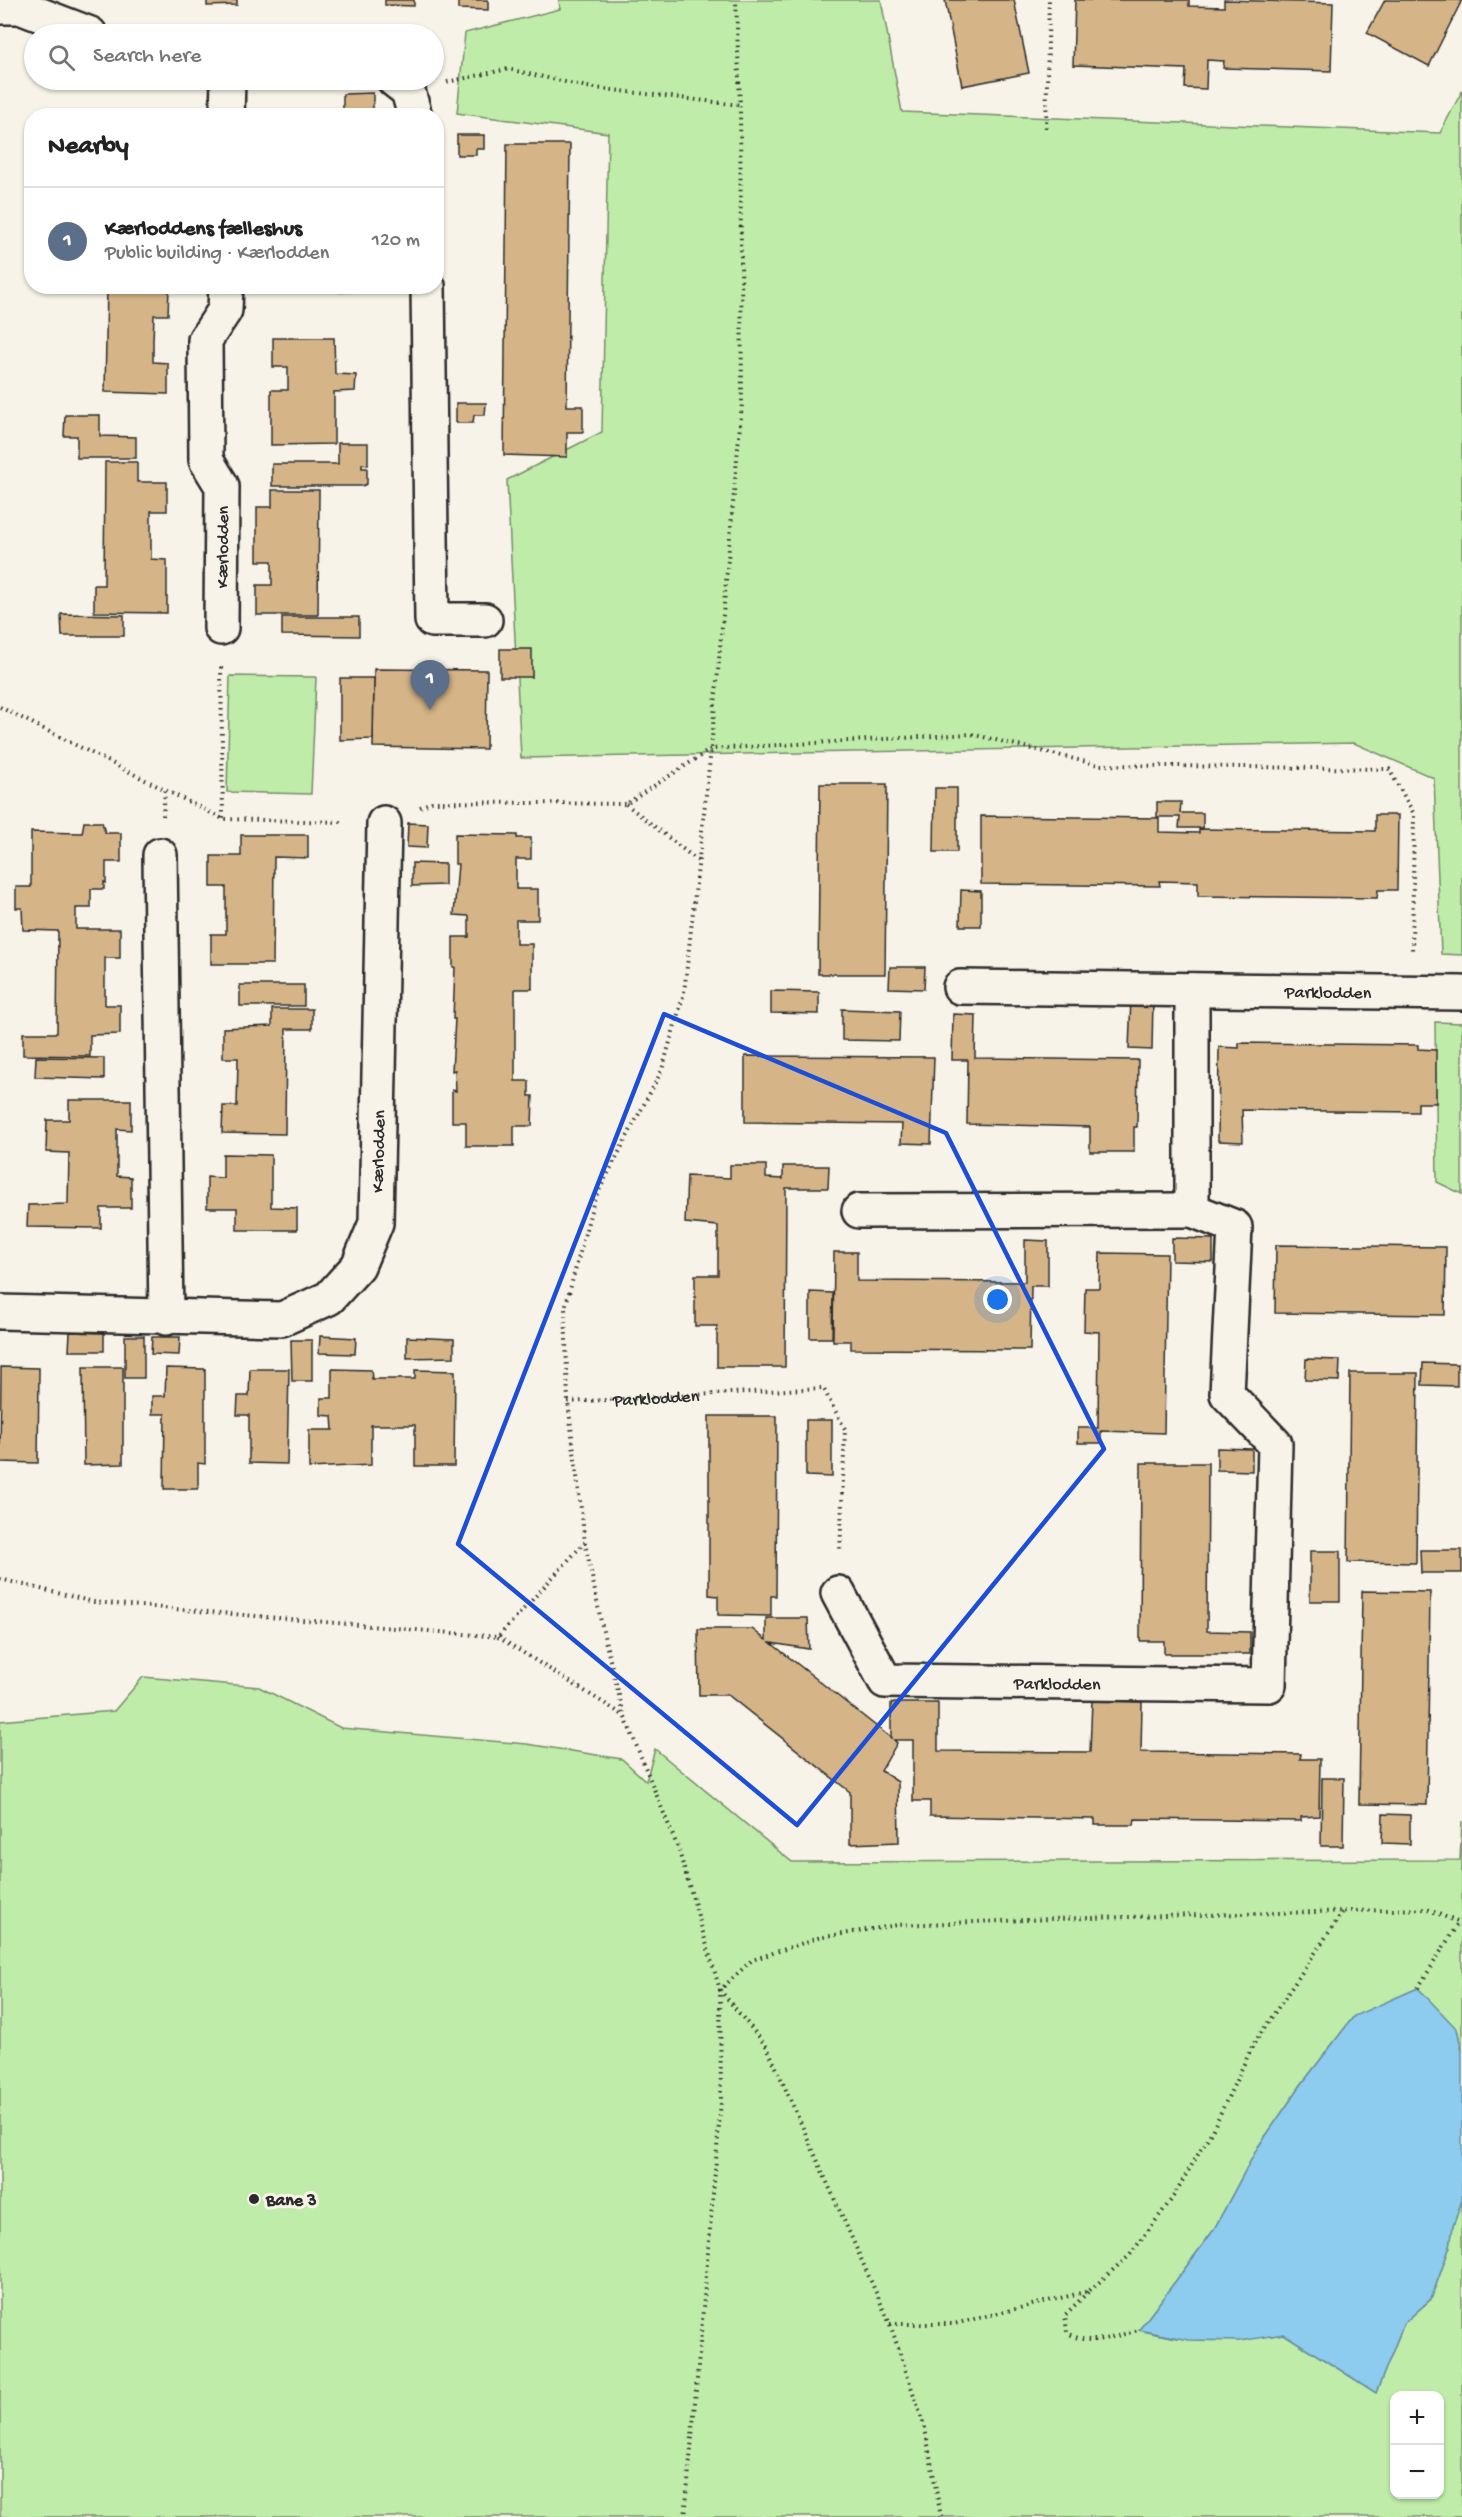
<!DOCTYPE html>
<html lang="en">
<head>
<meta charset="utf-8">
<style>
  body { margin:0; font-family:"Gochi Hand",sans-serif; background:#f6f6f6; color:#222 }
  .controls { position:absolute; right:18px; bottom:18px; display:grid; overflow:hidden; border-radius:12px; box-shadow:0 2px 4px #0004 }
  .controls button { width:54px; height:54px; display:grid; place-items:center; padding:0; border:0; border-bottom:2px solid #e0e0e0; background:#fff; color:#222; font:30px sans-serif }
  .you { position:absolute; left:998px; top:1300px; width:21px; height:21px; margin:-15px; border:4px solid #fff; border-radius:50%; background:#1a73e8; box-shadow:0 0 0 9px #1a73e833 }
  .badge { display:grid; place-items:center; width:39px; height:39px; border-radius:50%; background:#2563eb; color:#fff; font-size:20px; font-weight:700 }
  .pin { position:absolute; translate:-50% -50px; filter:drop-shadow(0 2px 3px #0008) }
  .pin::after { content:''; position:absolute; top:32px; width:21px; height:18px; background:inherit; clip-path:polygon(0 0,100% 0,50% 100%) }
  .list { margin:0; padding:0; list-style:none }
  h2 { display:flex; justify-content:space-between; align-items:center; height:78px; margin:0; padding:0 24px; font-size:26px }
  h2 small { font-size:20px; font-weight:400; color:#767676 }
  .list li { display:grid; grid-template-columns:39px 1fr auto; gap:18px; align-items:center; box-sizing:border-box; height:108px; padding:0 24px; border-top:2px solid #e0e0e0 }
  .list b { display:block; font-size:22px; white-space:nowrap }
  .list p { margin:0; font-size:20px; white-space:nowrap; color:#767676 }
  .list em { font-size:20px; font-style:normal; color:#767676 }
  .icon { flex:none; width:33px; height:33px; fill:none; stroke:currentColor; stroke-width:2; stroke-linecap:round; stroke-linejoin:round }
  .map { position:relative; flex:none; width:1462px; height:2517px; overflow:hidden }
  .search { position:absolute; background:#fff; box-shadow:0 2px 4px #0004; left:24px; top:24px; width:420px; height:66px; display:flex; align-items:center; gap:15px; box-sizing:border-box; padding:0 21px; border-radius:33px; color:#767676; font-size:22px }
  .panel { position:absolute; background:#fff; box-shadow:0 2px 4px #0004; left:24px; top:108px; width:420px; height:186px; border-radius:24px }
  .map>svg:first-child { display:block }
  .green { fill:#c0eca9; stroke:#768c6a; stroke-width:1.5; fill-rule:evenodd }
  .water { fill:#8dccee; stroke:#668ca0; stroke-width:1.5 }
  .building { fill:#d5b588; stroke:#2b2b2b; stroke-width:1.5 }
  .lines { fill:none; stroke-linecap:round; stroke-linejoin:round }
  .street-casing { stroke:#2b2b2b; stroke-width:38 }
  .path { stroke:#2b2b2b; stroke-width:4; stroke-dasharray:1.5 4.5; stroke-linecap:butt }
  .street { stroke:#f7f3e8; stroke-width:33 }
  .marked { fill:none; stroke:#1d4ed8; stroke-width:4.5; stroke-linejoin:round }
  .poi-dot { fill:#2b2b2b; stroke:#f7f3e8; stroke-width:2 }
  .labels { text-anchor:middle; stroke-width:6; stroke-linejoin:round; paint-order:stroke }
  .street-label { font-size:18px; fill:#2b2b2b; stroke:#f7f3e8 }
  .poi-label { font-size:18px; font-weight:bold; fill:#2b2b2b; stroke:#f7f3e8; text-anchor:start }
</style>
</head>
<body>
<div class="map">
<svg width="1462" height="2517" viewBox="0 0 1462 2517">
  <rect width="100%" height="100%" fill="#f7f3e8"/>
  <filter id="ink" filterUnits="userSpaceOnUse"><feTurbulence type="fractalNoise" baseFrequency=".0167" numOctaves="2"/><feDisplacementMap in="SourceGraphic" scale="12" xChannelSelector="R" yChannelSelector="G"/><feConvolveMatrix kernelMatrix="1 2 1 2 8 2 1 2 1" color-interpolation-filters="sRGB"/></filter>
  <g filter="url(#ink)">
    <!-- green -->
    <g class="green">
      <polygon points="559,0 881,0 902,112 1440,133 1462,91 1462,955 1441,954 1434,778 1354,743 521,758 507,480 602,432 608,133 457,113 465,33 560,9"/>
      <polygon points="230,676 316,677 311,794 227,792"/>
      <polygon points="1435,1022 1462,1023 1462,1194 1437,1182"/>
      <path d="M 143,1677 L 259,1687 L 341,1728 L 527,1744 L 622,1759 L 646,1781 L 655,1749 L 792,1862 L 1460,1860 L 1462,1821 L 1462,2051 L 1457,2029 L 1354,2016 L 1301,2085 L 1258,2147 L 1213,2231 L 1139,2330 C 1190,2344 1232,2342 1284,2334 L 1376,2393 L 1404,2323 L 1431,2299 L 1450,2246 L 1453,2226 L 1462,2200 L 1462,2517 L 0,2517 L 0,1721 L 114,1711 ZM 1394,2396 L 1440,2396 L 1440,2494 L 1394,2494 Z"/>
    </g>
    <!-- water -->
    <polygon class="water" points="1418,1988 1457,2029 1462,2051 1462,2200 1453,2226 1450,2246 1431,2299 1404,2323 1376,2393 1284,2334 1239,2341 1188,2340 1139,2330 1213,2231 1258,2147 1301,2085 1354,2016"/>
    <!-- building -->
    <g class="building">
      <polygon points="207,0 237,0 237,5 207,6"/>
      <polygon points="385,0 414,0 414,6 385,5"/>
      <polygon points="458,0 488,0 488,10 458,9"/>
      <polygon points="945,0 1014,0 1029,73 962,86"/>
      <polygon points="1075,0 1189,0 1189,6 1224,7 1224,0 1333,3 1331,71 1223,68 1224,61 1207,60 1206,89 1185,88 1186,69 1073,65"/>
      <polygon points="1385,0 1462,0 1429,66 1367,33"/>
      <polygon points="373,93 373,116 343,116 343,94"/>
      <rect x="122" y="114" width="62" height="2"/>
      <polygon points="457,135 484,135 484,149 476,149 476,155 457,155"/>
      <polygon points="507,144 570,144 567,406 583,406 583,432 567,432 567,457 504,455"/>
      <polygon points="107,286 169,287 168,315 154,315 153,340 153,362 168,363 168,394 105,392"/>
      <polygon points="339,286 392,286 392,290 339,292"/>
      <polygon points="273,338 334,338 335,374 356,375 355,391 334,392 334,444 271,445 271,390 288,390 288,367 273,367"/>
      <polygon points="456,403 486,403 485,415 474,415 473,423 456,423"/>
      <polygon points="65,415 100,415 100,436 136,437 136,458 77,458 77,436 64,436"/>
      <polygon points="338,443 368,443 368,465 362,464 362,468 367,468 367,484 362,486 272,486 272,464 338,464"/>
      <polygon points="105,462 137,462 137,482 167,482 167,511 151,511 151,559 167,560 167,613 94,612 94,585 104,585"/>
      <polygon points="272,490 319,490 318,615 257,615 257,585 272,585 272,561 257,561 257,507 272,507"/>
      <polygon points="61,614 124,615 124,636 62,636"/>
      <polygon points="282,617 359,617 359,636 282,635"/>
      <rect x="500" y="649" width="32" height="28"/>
      <polygon points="374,669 487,670 486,749 373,747"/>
      <polygon points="340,678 374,678 373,739 340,740"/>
      <polygon points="820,784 887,784 885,974 818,974"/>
      <polygon points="935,788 957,788 957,852 934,852"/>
      <polygon points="1157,802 1181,802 1180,813 1203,813 1203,828 1179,828 1180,817 1157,817"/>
      <polygon points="1375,815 1398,815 1397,890 1378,890 1377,898 1198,896 1198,882 1159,881 1160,886 981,884 981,816 1159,818 1159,832 1199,833 1199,829 1375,831"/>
      <polygon points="84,822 102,822 105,833 121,833 121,862 106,862 106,883 104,882 104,889 91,889 91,908 76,908 76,929 120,929 120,958 105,958 105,1005 120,1005 120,1034 90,1035 90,1056 23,1055 23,1033 57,1033 58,931 23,930 22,908 16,908 16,887 31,887 31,832 82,833"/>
      <polygon points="408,823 428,824 427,848 407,847"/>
      <polygon points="455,834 517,835 517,838 531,838 531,859 516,859 516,889 538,889 538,920 516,920 516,944 532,944 532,989 515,989 515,1081 529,1081 529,1096 533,1096 532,1126 514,1126 514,1146 466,1146 466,1122 452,1122 452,1090 456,1091 455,1070 452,1071 455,1019 453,1019 455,967 453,967 453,937 469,937 469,916 454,915 458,864 455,864"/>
      <polygon points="241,835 308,835 308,858 274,857 273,964 211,964 211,934 226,934 226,887 211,887 211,856 241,856"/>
      <polygon points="412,863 445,864 445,885 412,886"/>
      <polygon points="961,890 981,891 981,926 960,926"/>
      <polygon points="890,967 925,967 924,989 889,988"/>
      <rect x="240" y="985" width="64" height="21"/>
      <polygon points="771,991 819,992 819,1014 771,1013"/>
      <polygon points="1131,998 1153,999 1152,1050 1129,1049"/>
      <polygon points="272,1009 312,1009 312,1029 286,1029 285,1134 222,1133 223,1106 237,1106 238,1058 223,1058 223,1028 272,1026"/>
      <polygon points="842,1009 900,1011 899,1041 842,1040"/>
      <polygon points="953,1014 976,1015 975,1058 1138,1060 1137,1127 1134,1127 1134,1152 1090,1152 1090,1127 967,1124 968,1060 952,1060"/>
      <polygon points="1239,1043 1418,1045 1418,1049 1436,1050 1436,1103 1418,1103 1418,1112 1242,1110 1243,1142 1218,1141 1219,1047 1239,1048"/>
      <polygon points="745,1056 934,1057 931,1144 901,1143 902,1124 745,1122"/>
      <polygon points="36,1057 104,1058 104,1079 35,1077"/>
      <polygon points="69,1100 131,1100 131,1130 117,1129 117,1176 131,1177 131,1208 101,1208 101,1228 27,1227 28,1205 68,1204 69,1153 46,1152 47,1120 69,1120"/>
      <polygon points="223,1154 271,1155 271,1207 297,1208 297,1230 237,1230 237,1208 207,1208 207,1177 223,1178"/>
      <polygon points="730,1165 766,1165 766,1178 783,1179 783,1166 829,1166 828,1188 786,1188 785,1367 717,1367 717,1326 695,1326 695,1275 718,1275 718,1226 685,1223 687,1176 730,1178"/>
      <polygon points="1172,1238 1213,1239 1213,1262 1172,1261"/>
      <polygon points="1025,1240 1048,1241 1048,1286 1031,1286 1030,1350 851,1349 851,1341 833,1341 834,1252 857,1252 857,1281 1025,1282"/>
      <polygon points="1276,1245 1446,1247 1445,1315 1275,1313"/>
      <polygon points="1100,1253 1167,1254 1164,1433 1101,1431 1101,1443 1078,1443 1078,1428 1098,1428 1099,1332 1084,1331 1085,1288 1099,1288"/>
      <polygon points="810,1292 833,1293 832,1338 810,1338"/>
      <polygon points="70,1332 104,1333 104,1351 69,1351"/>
      <rect x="125" y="1336" width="19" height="42"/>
      <polygon points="320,1336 356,1338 355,1354 319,1353"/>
      <polygon points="152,1337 180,1337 179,1355 151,1354"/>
      <polygon points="407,1337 454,1339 454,1357 407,1358"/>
      <polygon points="291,1340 312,1340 312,1381 292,1381"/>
      <polygon points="1306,1359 1340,1360 1339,1381 1305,1380"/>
      <polygon points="1423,1363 1457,1364 1457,1386 1422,1385"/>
      <polygon points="1,1367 39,1368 38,1463 0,1462"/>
      <polygon points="83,1367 123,1367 123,1464 84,1465"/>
      <polygon points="166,1368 205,1369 205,1464 198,1463 198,1489 164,1489 165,1414 152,1414 152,1396 165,1396"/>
      <polygon points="250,1369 289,1369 287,1464 249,1463 249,1415 237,1415 238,1396 249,1396"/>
      <polygon points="332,1369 371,1370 372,1379 415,1379 415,1370 455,1371 454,1466 415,1466 415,1425 371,1425 371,1465 309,1468 309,1430 333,1430 332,1416 321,1415 321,1398 332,1398"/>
      <polygon points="1350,1373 1418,1373 1416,1563 1348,1562"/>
      <polygon points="709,1416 777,1416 776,1596 771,1596 771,1616 718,1615 718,1596 709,1595"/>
      <polygon points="806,1420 832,1420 832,1477 806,1476"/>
      <polygon points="1217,1448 1252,1449 1252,1471 1217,1470"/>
      <polygon points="1141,1463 1208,1463 1207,1631 1250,1632 1250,1654 1164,1654 1164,1641 1140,1641"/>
      <polygon points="1420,1550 1462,1550 1462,1573 1421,1573"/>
      <rect x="1310" y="1551" width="30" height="50"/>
      <polygon points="1362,1591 1430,1592 1427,1805 1359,1804"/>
      <polygon points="766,1618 808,1618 809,1649 771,1643 891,1738 891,1703 938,1703 938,1751 1090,1752 1092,1700 1142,1702 1141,1752 1301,1754 1300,1759 1320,1759 1319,1816 1301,1817 1301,1821 1135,1819 1134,1825 1095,1825 1095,1819 930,1816 930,1801 913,1801 913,1740 894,1740 897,1743 881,1771 898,1782 899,1842 850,1844 850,1792 728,1695 699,1695 698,1629 752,1629 766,1640"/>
      <polygon points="1322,1778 1344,1778 1343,1846 1321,1846"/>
      <polygon points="1383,1814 1410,1815 1410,1844 1382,1843"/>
    </g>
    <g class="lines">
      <!-- street casing -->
      <g class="street-casing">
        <g id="street">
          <polyline points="0,7 20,7 90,34"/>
          <polyline points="394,80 408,91 415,116"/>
          <polyline points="227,116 228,80"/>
          <polyline points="428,286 432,620 485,620"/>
          <path id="s2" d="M 221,628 L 222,486 L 206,460 L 205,340 L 225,310 L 226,286"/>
          <polyline points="160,855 166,1318"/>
          <path id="s3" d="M 960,987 L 1462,993"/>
          <polyline points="859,1211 1192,1210"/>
          <path id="s4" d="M 0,1312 L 282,1319 L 329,1298 L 358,1266 L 376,1223 L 384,823"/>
          <path id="s5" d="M 838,1593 L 885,1681 L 1269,1685 L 1275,1444 L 1227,1394 L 1235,1227 L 1192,1210 L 1192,990"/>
        </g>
      </g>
      <!-- path -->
      <g class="path">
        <polyline points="447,82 508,69 587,87 740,105"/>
        <polyline points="1046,128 1049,0"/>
        <polyline points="221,667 223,819"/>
        <polyline points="0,707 223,819 344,822"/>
        <polyline points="626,804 698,861"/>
        <polyline points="420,807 432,802 626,804 711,749 971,734 1099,765 1389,769 1414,814 1412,953"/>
        <polyline points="163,816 165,790"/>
        <path id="s1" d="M 568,1402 L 823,1388 L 845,1429 L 840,1553"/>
        <polyline points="0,1579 94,1602 498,1637 585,1542"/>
        <polyline points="498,1637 623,1715"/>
        <polyline points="1418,1988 1459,1922"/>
        <path d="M 1088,2292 L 1065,2315 L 1067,2332 C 1088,2348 1115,2336 1139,2330"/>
        <polyline points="890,2324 954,2324 1089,2291 1130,2255 1171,2200 1212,2131 1253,2045 1344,1910"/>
        <polyline points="685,2517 721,2102 720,1990 678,1848 624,1715 604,1636 585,1542 568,1402 565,1308 594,1200 662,1070 684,993 711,749 742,403 740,105 736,0"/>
        <polyline points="941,2517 925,2428 890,2324 767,2047 720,1990 752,1960 818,1938 897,1925 1052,1919 1427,1909 1462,1924"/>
      </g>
      <!-- street -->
      <use href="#street" class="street"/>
    </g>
  </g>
  <!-- marked area -->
  <path class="marked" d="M 664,1014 L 946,1133 L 1104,1449 L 797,1825 L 458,1544 Z"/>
  <!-- markers -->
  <circle class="poi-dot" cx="254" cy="2199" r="6"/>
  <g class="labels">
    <!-- street labels -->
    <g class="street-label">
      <text dy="6" stroke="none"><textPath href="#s2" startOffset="81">Kærlodden</textPath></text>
      <text dy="6" stroke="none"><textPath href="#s3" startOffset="368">Parklodden</textPath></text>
      <text dy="6" stroke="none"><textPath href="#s4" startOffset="495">Kærlodden</textPath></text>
      <text dy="6" stroke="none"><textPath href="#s1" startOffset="88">Parklodden</textPath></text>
      <text dy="6" stroke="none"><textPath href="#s5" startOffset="272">Parklodden</textPath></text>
    </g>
    <!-- poi labels -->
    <g class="poi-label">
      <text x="266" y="2205">Bane 3</text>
    </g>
  </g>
</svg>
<div class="controls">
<button>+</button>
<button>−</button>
</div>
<div class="you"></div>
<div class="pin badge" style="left:430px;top:710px;background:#5c6f8a">1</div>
<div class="search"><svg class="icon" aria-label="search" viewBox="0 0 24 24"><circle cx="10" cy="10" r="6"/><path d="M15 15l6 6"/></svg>Search here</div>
<section class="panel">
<h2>Nearby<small></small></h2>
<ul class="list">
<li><span class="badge" style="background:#5c6f8a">1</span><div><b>Kærloddens fælleshus</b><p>Public building · Kærlodden</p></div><em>120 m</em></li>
</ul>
</section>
</div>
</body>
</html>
